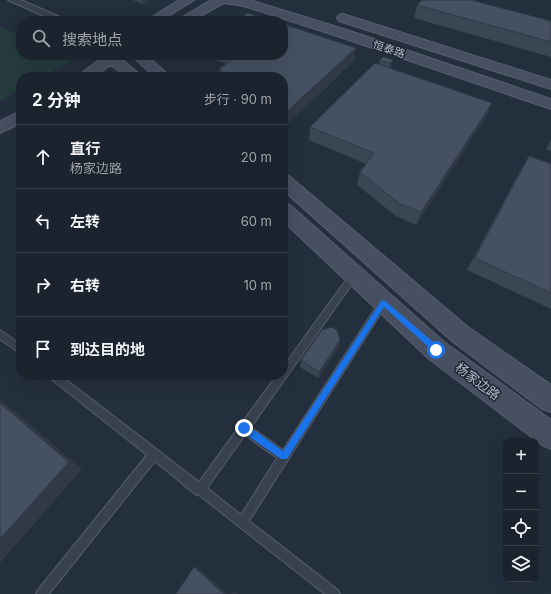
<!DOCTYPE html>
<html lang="zh">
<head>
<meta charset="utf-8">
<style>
  body { margin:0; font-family:Inter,"Noto Sans SC",sans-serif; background:#282f3a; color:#f1f3f6 }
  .controls { position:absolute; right:12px; bottom:12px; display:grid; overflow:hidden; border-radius:8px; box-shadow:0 4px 16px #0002 }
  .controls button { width:36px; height:36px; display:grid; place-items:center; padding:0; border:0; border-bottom:1px solid #39404a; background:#1b232e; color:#f1f3f6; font:20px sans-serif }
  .stop { position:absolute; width:12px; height:12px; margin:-9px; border:3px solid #1a73e8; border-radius:50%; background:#fff }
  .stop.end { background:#1a73e8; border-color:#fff; box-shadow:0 1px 4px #0008 }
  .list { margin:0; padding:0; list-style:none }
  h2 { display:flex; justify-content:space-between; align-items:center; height:52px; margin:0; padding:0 16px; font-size:17px }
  h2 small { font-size:13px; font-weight:400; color:#a0a4aa }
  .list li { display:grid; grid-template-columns:26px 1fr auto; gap:12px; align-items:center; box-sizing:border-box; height:64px; padding:0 16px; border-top:1px solid #39404a }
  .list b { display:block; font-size:15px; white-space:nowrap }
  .list p { margin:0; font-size:13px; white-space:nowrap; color:#a0a4aa }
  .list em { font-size:13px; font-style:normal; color:#a0a4aa }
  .icon { flex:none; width:22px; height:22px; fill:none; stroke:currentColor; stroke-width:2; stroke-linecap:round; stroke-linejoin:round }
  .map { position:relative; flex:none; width:551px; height:594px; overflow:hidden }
  .search { position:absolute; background:#1b232e; box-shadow:0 4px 16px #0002; left:16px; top:16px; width:272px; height:44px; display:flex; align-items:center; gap:10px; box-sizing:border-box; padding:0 14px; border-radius:16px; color:#a0a4aa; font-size:15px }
  .panel { position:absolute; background:#1b232e; box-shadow:0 4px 16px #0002; left:16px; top:72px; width:272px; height:308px; border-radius:16px }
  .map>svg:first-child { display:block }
  .green { fill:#263c3f }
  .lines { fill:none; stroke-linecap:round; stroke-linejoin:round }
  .lane-casing { stroke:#565f6c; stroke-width:2 }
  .street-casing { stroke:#565f6c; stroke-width:2 }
  .secondary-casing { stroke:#565f6c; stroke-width:2 }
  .lane { fill:#38414e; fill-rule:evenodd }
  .street { fill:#38414e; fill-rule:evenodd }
  .secondary { fill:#465061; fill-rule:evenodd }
  .wall { fill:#3b4654 }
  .shaded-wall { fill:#303945 }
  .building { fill:#455162; stroke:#303945 }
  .route { fill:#1a73e8 }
  .labels { text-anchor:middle; stroke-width:3; stroke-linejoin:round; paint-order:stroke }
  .far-street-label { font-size:11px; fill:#b4bcc9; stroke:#1d2633 }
  .street-label { font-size:13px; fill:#b4bcc9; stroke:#1d2633 }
</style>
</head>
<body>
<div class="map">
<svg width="551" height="594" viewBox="0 0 551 594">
  <rect width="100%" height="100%" fill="#242f3e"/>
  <!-- green -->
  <polygon class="green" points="0,27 21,36 21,55 66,55 75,58 43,77 21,77 21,89 0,101"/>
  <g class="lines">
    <!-- lane casing -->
    <g class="lane-casing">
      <g id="lane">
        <path d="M 354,272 L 357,273 L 358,275 L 357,277 L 251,427 L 283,450 L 380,301 L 383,300 L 386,301 L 387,303 L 386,305 L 249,521 L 338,590 L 340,594 L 325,594 L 199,495 L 195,494 L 155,461 L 49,594 L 36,594 L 38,590 L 147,455 L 50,378 L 49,375 L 60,375 L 199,482 L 277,375 L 283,375 L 283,367 L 351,273 ZM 245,435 L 277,458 L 241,515 L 207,488 Z"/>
        <polygon points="0,330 21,345 21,354 0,339"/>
      </g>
    </g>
    <!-- street casing -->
    <g class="street-casing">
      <polygon id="street" points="8,0 21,0 69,21 55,21"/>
    </g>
    <!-- secondary casing -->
    <g class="secondary-casing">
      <g id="secondary">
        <polygon points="179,0 194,0 161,21 146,21"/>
        <polygon points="211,0 250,0 347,30 551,99 551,109 337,36 244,6 224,3 191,21 176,21"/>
        <polygon points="343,14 551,80 551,89 339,21 337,18 339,15"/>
        <polygon points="106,55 120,55 119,57 143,77 127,77 111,65 93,77 76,77"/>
        <polygon points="131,55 146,55 171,77 155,77"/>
        <polygon points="21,111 21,123 0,133 0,121"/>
        <polygon points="283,174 289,176 468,327 551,385 551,412 542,409 452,341 283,190"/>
        <polygon points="283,203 290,205 444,342 551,420 551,449 542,445 428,358 283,221"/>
      </g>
    </g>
    <!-- lane -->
    <use href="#lane" class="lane"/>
    <!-- street -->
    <use href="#street" class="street"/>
    <!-- secondary -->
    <use href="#secondary" class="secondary"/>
  </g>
  <!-- wall -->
  <g class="wall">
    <polygon points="133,0 150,0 143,4"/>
    <polygon points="417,5 551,21 551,57 414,18"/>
    <polygon points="204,55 283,55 354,61 283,128 283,77 220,77 219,69 226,64 205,56"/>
    <polygon points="383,57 392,65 389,68 379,65 380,60"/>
    <polygon points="492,103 486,117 416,225 396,216 357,185 360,172 366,164 309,140 310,127"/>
    <polygon points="551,139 551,151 546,149"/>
    <polygon points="529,156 551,164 551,309 467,270 521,169"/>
    <polygon points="340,340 339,347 318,378 300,367 301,360"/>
  </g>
  <!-- shaded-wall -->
  <g class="shaded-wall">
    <polygon points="142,0 150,0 143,4"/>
    <polygon points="356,48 354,61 283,128 284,114"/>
    <polygon points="393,60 392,65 389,68 390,63"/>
    <polygon points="492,103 486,117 416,225 421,212"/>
    <polygon points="340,340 339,347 318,378 319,372"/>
    <polygon points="0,399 82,469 0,563"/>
    <polygon points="194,567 197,567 227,594 224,594"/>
    <polygon points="234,591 238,594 233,594 231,592"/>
  </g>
  <!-- building -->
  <g class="building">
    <polygon points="422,0 471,0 551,21 551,42 417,5"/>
    <polygon points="248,13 273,21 236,21"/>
    <polygon points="283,24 356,48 284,114 283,114 283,77 229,77 219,69 237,56 236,55 283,55"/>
    <polygon points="383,57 393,60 390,63 380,60"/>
    <polygon points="375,63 492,103 421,212 400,204 360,172 374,153 310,127"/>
    <polygon points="529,156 551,164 551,293 475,258"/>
    <polygon points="331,327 337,330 340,340 319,372 301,360 322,330"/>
    <polygon points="0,403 69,462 0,539"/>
    <polygon points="194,567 224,594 176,594"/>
  </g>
  <!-- route -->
  <polygon class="route" points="384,300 439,347 439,352 434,352 384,307 287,459 281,459 241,431 241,425 247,425 283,451 381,301"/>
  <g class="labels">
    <!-- far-street labels -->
    <g class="far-street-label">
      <text transform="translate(389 49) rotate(19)" y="4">恒泰路</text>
    </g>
    <!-- street labels -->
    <g class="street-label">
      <text transform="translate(478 381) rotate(37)" y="5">杨家边路</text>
    </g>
  </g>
</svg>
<div class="controls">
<button>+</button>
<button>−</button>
<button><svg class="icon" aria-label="locate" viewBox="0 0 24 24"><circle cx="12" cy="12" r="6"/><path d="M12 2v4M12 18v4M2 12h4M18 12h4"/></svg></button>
<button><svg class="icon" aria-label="layers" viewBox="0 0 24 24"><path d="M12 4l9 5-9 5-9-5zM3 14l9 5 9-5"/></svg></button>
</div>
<div class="stop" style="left:436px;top:350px"></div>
<div class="stop end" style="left:244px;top:428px"></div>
<div class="search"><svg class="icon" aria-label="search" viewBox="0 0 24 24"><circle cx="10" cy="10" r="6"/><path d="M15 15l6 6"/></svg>搜索地点</div>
<section class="panel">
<h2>2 分钟<small>步行 · 90 m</small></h2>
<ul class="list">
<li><svg class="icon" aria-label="ahead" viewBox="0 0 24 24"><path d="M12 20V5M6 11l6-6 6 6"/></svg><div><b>直行</b><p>杨家边路</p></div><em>20 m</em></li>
<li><svg class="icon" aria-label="left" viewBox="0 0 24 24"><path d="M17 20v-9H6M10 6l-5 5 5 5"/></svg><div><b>左转</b></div><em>60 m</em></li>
<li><svg class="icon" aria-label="right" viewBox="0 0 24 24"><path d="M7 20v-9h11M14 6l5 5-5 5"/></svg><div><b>右转</b></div><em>10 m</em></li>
<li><svg class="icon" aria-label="arrive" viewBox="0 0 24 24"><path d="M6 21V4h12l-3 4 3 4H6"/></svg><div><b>到达目的地</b></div></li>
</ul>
</section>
</div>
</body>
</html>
